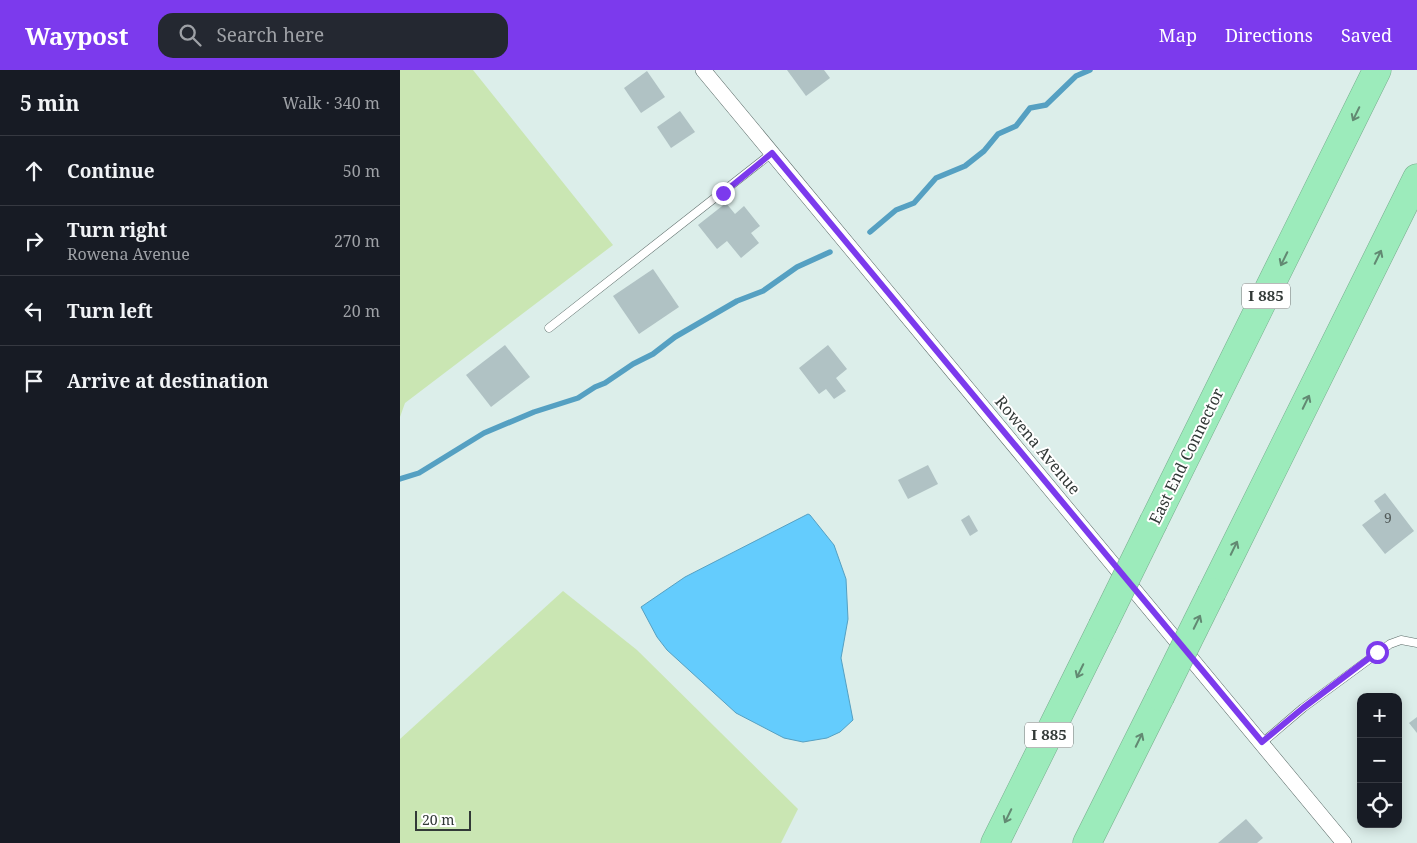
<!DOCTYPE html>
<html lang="en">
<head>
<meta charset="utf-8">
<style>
  body { margin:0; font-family:"Noto Serif",serif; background:#242831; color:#f1f3f6 }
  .controls { position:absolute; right:15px; bottom:15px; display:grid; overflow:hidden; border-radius:10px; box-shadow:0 2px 12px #0003 }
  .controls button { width:45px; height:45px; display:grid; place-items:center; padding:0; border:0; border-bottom:1px solid #363941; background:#171b24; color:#f1f3f6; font:25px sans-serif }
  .scale { position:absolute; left:15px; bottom:12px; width:56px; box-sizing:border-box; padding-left:5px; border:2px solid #323937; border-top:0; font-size:14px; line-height:18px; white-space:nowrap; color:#323937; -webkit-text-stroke:4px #fff; paint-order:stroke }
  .stop { position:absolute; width:15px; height:15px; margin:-11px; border:4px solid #7c3aed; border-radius:50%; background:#fff }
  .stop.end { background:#7c3aed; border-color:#fff; box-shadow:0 1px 5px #0008 }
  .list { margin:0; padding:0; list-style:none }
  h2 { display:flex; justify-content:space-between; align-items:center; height:65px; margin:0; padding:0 20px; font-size:21px }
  h2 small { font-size:16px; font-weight:400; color:#9ea1a6 }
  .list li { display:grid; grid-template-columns:32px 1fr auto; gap:15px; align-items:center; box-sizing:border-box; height:70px; padding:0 20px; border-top:1px solid #363941 }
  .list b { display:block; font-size:19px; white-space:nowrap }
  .list p { margin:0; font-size:16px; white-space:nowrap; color:#9ea1a6 }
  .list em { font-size:16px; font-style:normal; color:#9ea1a6 }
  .icon { flex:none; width:28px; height:28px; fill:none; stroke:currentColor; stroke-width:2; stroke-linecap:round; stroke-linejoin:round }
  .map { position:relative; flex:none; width:1017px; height:773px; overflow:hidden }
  header { display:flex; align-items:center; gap:30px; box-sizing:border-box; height:70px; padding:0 25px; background:#7c3aed; color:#fff }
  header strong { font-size:24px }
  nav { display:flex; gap:28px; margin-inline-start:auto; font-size:18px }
  .search { width:350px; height:45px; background:#242831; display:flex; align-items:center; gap:12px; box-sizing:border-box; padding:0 18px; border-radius:15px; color:#9ea1a6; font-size:19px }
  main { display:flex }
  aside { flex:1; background:#171b24 }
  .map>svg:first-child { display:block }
  .green { fill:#cae6b3 }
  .water { fill:#64ccfd; stroke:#55a0c2 }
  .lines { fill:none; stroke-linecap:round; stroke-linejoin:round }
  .stream { stroke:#55a0c2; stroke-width:5.5 }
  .building { fill:#b0c2c4 }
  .lane-casing { stroke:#5b6b68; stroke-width:9 }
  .street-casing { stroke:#5b6b68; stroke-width:16 }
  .highway-casing { stroke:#77ad8d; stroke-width:29 }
  .lane { stroke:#fff; stroke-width:8 }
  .street { stroke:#fff; stroke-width:15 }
  .highway { stroke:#9cebbb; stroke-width:28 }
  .highway-bridge-casing { stroke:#77ad8d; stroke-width:29; stroke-linecap:butt }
  .highway-bridge { stroke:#9cebbb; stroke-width:28 }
  .oneway { stroke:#628972 }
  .route { stroke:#7c3aed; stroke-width:6 }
  .labels { text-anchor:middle; stroke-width:4; stroke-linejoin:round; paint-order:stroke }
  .number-label { font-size:14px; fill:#525b5a }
  .shield { fill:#fff; stroke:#707473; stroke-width:1 }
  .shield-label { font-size:15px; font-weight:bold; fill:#323937 }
  .street-label { font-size:16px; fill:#323937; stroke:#fff }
</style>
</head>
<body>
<header>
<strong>Waypost</strong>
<div class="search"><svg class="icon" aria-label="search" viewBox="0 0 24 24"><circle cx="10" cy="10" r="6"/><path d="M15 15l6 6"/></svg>Search here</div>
<nav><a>Map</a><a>Directions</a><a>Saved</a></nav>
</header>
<main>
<aside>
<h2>5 min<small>Walk · 340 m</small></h2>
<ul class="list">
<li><svg class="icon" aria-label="ahead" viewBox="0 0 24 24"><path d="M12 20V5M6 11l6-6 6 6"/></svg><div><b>Continue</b></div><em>50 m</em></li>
<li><svg class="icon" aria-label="right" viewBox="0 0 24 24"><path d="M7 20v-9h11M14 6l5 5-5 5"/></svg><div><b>Turn right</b><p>Rowena Avenue</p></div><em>270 m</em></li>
<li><svg class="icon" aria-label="left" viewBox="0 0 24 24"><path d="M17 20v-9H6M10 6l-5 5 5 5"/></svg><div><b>Turn left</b></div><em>20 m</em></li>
<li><svg class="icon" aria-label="arrive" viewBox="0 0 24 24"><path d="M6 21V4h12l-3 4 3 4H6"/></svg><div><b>Arrive at destination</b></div></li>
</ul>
</aside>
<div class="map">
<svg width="1017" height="773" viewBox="0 0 1017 773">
  <rect width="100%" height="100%" fill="#dceeea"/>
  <!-- green -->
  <g class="green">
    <polygon points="0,0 73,0 213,175 5,333 0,347"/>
    <polygon points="163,521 237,580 398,739 381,773 0,773 0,669"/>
  </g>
  <!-- water -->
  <polygon class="water" points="408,444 410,445 434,475 446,509 448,549 441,588 453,650 440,662 427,668 403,672 384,668 336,643 267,580 257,567 241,537 285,507"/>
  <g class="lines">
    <!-- stream -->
    <g class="stream">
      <polyline points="470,162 496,140 514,133 536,108 565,96 584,81 598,64 616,56 630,38 646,35 676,6 690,0"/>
      <polyline points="0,409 19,403 84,363 134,342 178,328 195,317 205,313 233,294 253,284 275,267 337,231 363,221 397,197 430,182"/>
    </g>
  </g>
  <!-- building -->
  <g class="building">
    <polygon points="387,0 424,0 430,8 406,26"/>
    <polygon points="247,1 265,27 241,43 224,18"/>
    <polygon points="280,41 295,62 271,78 257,57"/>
    <polygon points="326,133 335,144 344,136 360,156 351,163 359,173 341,188 327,171 317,179 298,155"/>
    <polygon points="253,199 279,237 239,264 213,226"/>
    <polygon points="105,275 130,307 91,337 66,305"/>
    <polygon points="428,275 447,299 436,308 446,321 434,329 426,319 419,324 399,298"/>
    <polygon points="528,395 538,414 508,429 498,410"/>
    <polygon points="985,423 1014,461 985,484 962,455 981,441 974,431"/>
    <polygon points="569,445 578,461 570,466 561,450"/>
    <polygon points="1017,647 1017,663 1009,653"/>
    <polygon points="846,749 863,768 857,773 818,773"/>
  </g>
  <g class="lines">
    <!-- lane casing -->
    <g class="lane-casing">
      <g id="lane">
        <polyline points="149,258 372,83"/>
        <polyline points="862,673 903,638 990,574 1001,570 1017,573"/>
      </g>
    </g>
    <!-- street casing -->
    <g class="street-casing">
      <polyline id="street" points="303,0 944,773"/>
    </g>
    <!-- highway casing -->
    <g class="highway-casing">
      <g id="highway">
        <polyline points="754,451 977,0"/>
        <polyline points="812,522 1017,108"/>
        <polyline points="595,773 702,557"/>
        <polyline points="687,773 760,627"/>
      </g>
    </g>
    <!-- lane -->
    <use href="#lane" class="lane"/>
    <!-- street -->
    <use href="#street" class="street"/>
    <!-- highway -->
    <use href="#highway" class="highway"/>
    <!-- highway-bridge casing -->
    <g class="highway-bridge-casing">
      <g id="highway-bridge">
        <polyline points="702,557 754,451"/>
        <polyline points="760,627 812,522"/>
      </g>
    </g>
    <!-- highway-bridge -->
    <use href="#highway-bridge" class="highway-bridge"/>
  </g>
  <!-- one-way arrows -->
  <defs><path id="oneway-shaft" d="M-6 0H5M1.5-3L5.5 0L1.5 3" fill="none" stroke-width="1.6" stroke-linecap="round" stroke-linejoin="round" transform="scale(1.25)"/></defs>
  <g class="oneway">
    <use href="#oneway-shaft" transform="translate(956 44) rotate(116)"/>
    <use href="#oneway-shaft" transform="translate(978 187) rotate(-64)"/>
    <use href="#oneway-shaft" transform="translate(884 189) rotate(116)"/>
    <use href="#oneway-shaft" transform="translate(906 332) rotate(-64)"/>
    <use href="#oneway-shaft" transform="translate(834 478) rotate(-64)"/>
    <use href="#oneway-shaft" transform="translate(797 552) rotate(-64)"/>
    <use href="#oneway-shaft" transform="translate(680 601) rotate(116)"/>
    <use href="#oneway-shaft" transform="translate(739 670) rotate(-64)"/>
    <use href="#oneway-shaft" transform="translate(608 746) rotate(116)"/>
  </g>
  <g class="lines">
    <!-- route -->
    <polyline class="route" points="323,123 372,83 862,672 903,638 977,582"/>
  </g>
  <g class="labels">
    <!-- number labels -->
    <g class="number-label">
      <text x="988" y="453">9</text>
    </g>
    <!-- shield labels -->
    <g class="shield">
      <rect x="842" y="213.5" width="48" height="25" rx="4"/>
      <rect x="625" y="652.5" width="48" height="25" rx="4"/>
    </g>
    <g class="shield-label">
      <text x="866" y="231">I 885</text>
      <text x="649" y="670">I 885</text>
    </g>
    <!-- street labels -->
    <g class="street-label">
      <text transform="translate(638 375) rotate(50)" y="6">Rowena Avenue</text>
      <text transform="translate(786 386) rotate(-64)" y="6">East End Connector</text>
    </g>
  </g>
</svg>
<div class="controls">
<button>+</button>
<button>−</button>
<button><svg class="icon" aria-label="locate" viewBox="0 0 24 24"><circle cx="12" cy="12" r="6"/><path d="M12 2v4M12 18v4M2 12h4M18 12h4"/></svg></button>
</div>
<div class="scale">20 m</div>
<div class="stop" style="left:977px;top:582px"></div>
<div class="stop end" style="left:323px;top:123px"></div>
</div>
</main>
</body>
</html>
